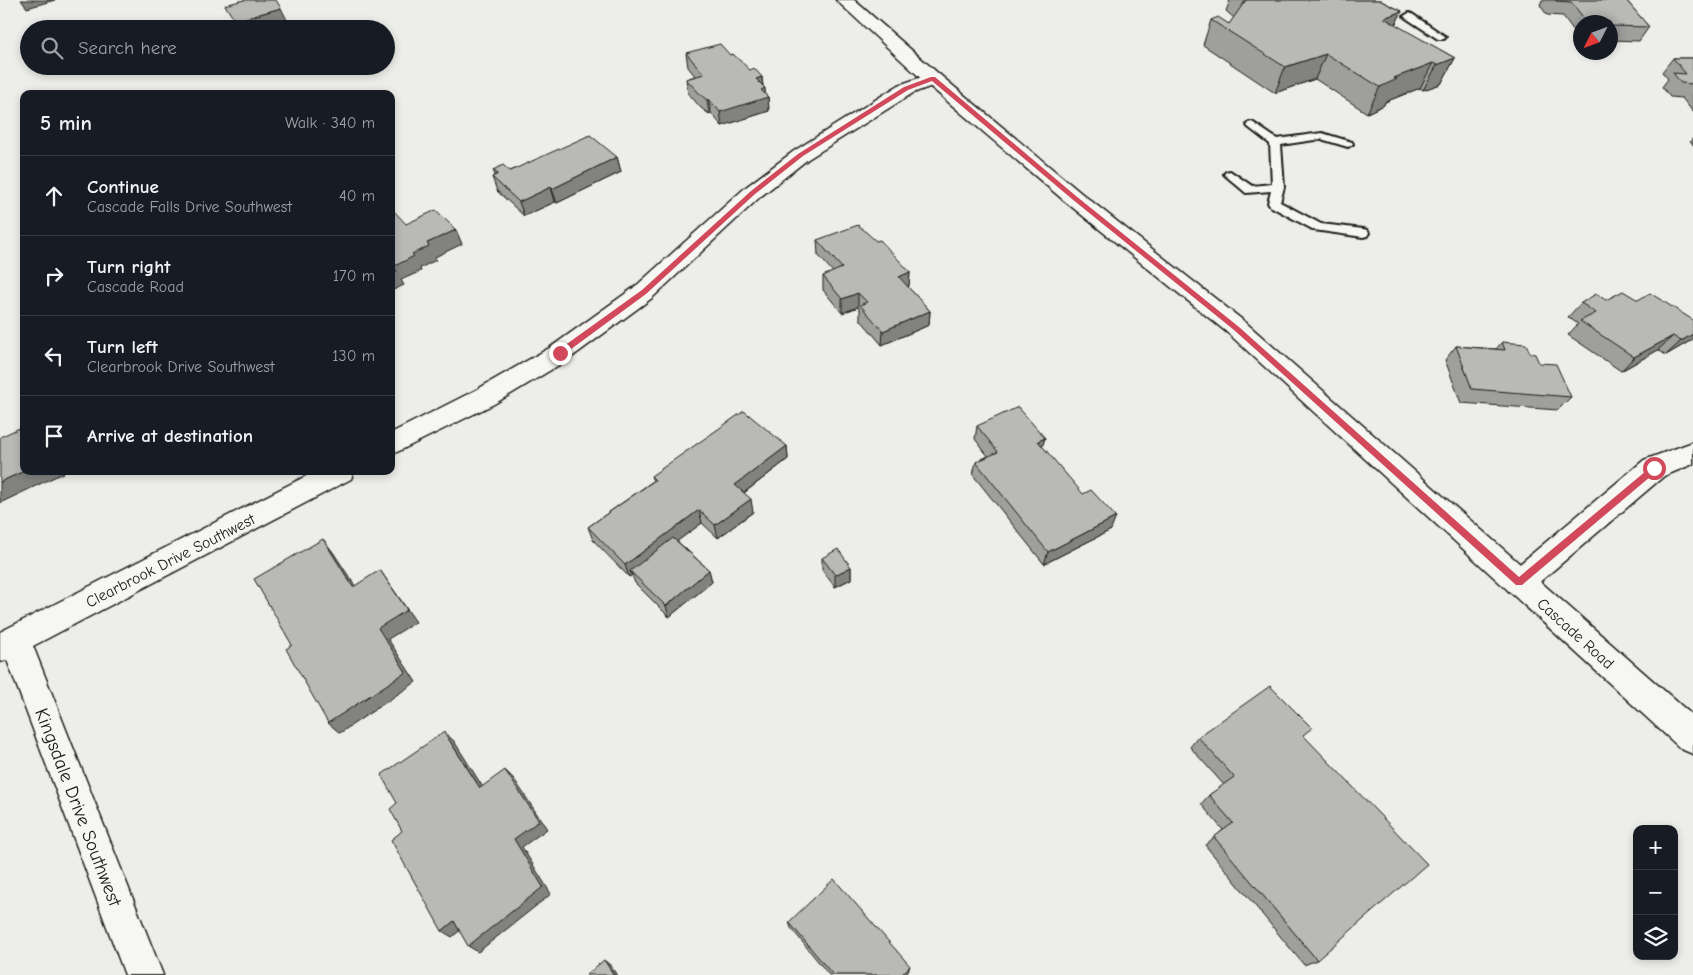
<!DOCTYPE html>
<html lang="en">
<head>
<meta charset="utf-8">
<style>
  body { margin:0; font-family:"Comic Neue",sans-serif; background:#242831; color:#f1f3f6 }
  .controls { position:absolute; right:15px; bottom:15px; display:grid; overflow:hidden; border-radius:10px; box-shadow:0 2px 8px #0003 }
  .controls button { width:45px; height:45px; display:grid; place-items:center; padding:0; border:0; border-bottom:1px solid #363941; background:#171b24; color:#f1f3f6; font:25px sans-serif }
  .compass { position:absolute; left:1573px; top:15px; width:45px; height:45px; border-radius:50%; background:#171b24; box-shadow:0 2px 8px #0003; rotate:228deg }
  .stop { position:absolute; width:15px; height:15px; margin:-11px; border:4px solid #d1495b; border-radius:50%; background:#fff }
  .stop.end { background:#d1495b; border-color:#fff; box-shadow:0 1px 5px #0008 }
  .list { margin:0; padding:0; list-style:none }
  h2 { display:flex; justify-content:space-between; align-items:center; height:65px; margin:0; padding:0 20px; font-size:21px }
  h2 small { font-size:16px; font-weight:400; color:#9ea1a6 }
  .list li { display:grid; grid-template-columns:32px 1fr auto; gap:15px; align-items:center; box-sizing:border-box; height:80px; padding:0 20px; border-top:1px solid #363941 }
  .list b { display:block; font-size:19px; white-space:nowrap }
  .list p { margin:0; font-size:16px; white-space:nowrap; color:#9ea1a6 }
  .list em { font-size:16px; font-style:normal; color:#9ea1a6 }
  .icon { flex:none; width:28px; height:28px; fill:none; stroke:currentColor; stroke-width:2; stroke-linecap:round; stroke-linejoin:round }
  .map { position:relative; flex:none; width:1693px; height:975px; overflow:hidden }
  .search { position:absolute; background:#171b24; box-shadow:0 2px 8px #0003; left:20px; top:20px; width:375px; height:55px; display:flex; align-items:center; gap:12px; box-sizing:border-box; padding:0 18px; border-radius:28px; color:#9ea1a6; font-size:19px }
  .panel { position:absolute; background:#171b24; box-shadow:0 2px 8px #0003; left:20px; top:90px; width:375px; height:385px; border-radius:10px }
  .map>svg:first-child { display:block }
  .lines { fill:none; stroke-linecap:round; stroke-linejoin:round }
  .lane-casing { stroke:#1c1c1c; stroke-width:4 }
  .street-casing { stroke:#1c1c1c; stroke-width:3 }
  .secondary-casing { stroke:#1c1c1c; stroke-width:3 }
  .lane { fill:#f6f6f2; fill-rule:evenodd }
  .street { fill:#f6f6f2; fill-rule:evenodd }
  .secondary { fill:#f6f6f2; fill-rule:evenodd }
  .wall { fill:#9f9f9d; stroke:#1c1c1c }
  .shaded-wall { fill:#82827f; stroke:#1c1c1c }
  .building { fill:#b9b9b6; stroke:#1c1c1c }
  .route { fill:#d1495b }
  .labels { text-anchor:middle; stroke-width:4; stroke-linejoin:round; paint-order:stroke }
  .street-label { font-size:16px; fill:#1c1c1c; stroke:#f6f6f2 }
  .near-street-label { font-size:19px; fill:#1c1c1c; stroke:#f6f6f2 }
</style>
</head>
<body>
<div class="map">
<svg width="1693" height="975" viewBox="0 0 1693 975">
  <rect width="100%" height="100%" fill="#edede9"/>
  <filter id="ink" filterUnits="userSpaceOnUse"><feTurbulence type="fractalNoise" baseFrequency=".02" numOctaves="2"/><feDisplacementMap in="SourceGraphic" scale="10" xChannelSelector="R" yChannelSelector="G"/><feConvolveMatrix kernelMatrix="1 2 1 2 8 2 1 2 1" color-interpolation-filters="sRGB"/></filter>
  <g filter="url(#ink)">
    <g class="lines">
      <!-- lane casing -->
      <g class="lane-casing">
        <g id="lane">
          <polygon points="1409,13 1412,14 1446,37 1444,39 1438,39 1406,18 1404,16"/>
          <polygon points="1252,122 1277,139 1322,133 1352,142 1353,144 1348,147 1321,139 1281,145 1284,187 1280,202 1321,224 1363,229 1367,230 1369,233 1367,236 1363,237 1314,230 1270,206 1268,203 1271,191 1246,193 1226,176 1224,174 1226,172 1230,171 1252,186 1272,184 1270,144 1248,127 1247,125 1248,123"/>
        </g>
      </g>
      <!-- street casing -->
      <g class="street-casing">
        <g id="street">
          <polygon points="933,73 940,75 942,79 940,83 913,93 808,159 760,197 652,298 569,359 494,404 391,455 391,433 476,390 551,347 636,286 746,187 794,151 899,85"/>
          <polygon points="1693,442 1693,464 1664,476 1529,591 1519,595 1509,591 1504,582 1509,573 1644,460"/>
          <polygon points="316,471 354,471 351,479 33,646 163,975 125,975 7,660 0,662 0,632"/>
        </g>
      </g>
      <!-- secondary casing -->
      <g class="secondary-casing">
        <polygon id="secondary" points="836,0 854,0 940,75 1081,193 1245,322 1693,716 1693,754 1681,749 1229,334 1067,203 926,83"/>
      </g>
      <!-- lane -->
      <use href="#lane" class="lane"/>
      <!-- street -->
      <use href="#street" class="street"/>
      <!-- secondary -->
      <use href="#secondary" class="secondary"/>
    </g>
    <!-- wall -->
    <g class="wall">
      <polygon points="1230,0 1381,0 1381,1 1402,11 1395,25 1455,58 1441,84 1423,90 1420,88 1385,102 1384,105 1367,113 1315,79 1275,93 1203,45 1211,20 1229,24 1234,18 1226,11"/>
      <polygon points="1542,0 1626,0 1649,27 1639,41 1610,40 1610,22 1580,22 1580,39 1563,16 1547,15 1540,5"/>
      <polygon points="686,53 730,55 750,70 762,77 763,86 765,94 768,97 769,111 722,126 711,113 709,114 701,108 688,93 686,79 695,76 688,67"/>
      <polygon points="1673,58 1693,58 1693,112 1682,98 1670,97 1662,87 1668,79 1662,72"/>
      <polygon points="1693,138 1693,145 1690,142"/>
      <polygon points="617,157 621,172 557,203 555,202 524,216 497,191 492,177 495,175 493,170 510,171"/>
      <polygon points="817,240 910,272 909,286 908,287 930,311 929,325 882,345 860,319 860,310 858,307 842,313 823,290 823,276 833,272 818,255"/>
      <polygon points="1606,300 1690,341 1666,355 1658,350 1621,371 1568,335 1578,324 1568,317 1581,303"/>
      <polygon points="1502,342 1530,353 1571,397 1558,410 1461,403 1445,360 1456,346 1496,349"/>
      <polygon points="977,426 1045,438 1042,446 1111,530 1044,564 973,475 976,462 988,456 975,439"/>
      <polygon points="787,446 788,459 744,493 753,512 718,538 702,523 677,541 709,570 712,582 669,617 635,583 632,575 629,577 593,540 588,527 653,481 651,476"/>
      <polygon points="822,558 851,567 851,579 835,587 822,570"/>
      <polygon points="1304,736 1317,960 1304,965 1205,845 1223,830 1201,804 1209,795 1224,785 1190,747 1198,737"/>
      <polygon points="789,922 908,971 904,975 829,975 791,928"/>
    </g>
    <!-- shaded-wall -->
    <g class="shaded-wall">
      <polygon points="21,0 55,0 27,8"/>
      <polygon points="281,8 288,22 265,29 239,29 235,21"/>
      <polygon points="1402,11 1390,36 1384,18"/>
      <polygon points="1326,54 1315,79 1275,93 1285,67"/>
      <polygon points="1455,58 1441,84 1423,90 1437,65"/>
      <polygon points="1433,63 1420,88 1385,102 1384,105 1367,113 1380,87 1394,78"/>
      <polygon points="762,77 763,89 765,88 766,98 768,97 769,111 722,126 720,112 756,79"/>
      <polygon points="709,99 711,113 709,114 707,100"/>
      <polygon points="617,157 621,172 557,203 552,189"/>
      <polygon points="551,187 555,202 524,216 519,202"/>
      <polygon points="456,230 462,244 435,257 436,260 420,268 421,271 401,280 404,285 391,291 391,273 393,267 427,243"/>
      <polygon points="910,272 909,286 898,291 899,277"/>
      <polygon points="858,293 858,307 842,313 842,299"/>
      <polygon points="930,311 929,325 882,345 883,331"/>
      <polygon points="1693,334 1693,339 1690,341 1666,355 1681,341"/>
      <polygon points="1673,336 1658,350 1621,371 1634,357"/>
      <polygon points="1045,438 1041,451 1038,441"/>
      <polygon points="787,446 788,459 737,498 735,485"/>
      <polygon points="24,471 65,471 65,472 0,503 0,482"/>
      <polygon points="751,499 753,512 718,538 715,525"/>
      <polygon points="699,510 702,523 633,574 630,571 632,575 629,577 625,565"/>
      <polygon points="1116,517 1111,530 1044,564 1048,552"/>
      <polygon points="323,539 333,552 363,598 353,587"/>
      <polygon points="851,567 851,579 835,587 835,575"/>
      <polygon points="380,570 416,622 388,639 416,682 340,733 328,723"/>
      <polygon points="709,570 712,582 669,617 666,606"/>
      <polygon points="444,732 454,741 489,797 480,788"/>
      <polygon points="505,770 514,779 547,829 522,847 551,894 478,952 468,946 514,839"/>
      <polygon points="454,921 464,927 452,937 442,931"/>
      <polygon points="604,960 610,965 617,975 614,975"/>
      <polygon points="910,966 908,971 904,975 901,975"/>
    </g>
    <!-- building -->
    <g class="building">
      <polygon points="244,0 276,0 281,8 235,21 225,5"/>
      <polygon points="1246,0 1379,0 1402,11 1384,18 1455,58 1437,65 1433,63 1394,78 1397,79 1380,87 1326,54 1285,67 1211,20 1218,17 1229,24"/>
      <polygon points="1555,0 1626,0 1649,27 1610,26 1610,22 1587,22 1571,2 1556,1"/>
      <polygon points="720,44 730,55 733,54 750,70 754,68 762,77 756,79 765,88 761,90 768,97 720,112 709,99 707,100 700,94 686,79 704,74 686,53"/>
      <polygon points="1673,58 1693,58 1693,84 1681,83 1673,73 1686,74"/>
      <polygon points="590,135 617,157 552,189 551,187 519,202 492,177 498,174 493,170 503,165 510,171"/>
      <polygon points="391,208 406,224 436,210 456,230 427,243 429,246 412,254 414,256 393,267 397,271 391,273"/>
      <polygon points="858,225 876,241 880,240 910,272 899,277 930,311 883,331 860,305 867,302 858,293 842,299 823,276 842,268 817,240"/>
      <polygon points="1623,291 1638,300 1650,293 1693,320 1693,334 1681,341 1673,336 1634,357 1580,321 1596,313 1581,303 1596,294 1606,300"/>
      <polygon points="1502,342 1526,344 1530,353 1535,354 1539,363 1556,364 1571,397 1472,389 1456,346 1505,350"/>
      <polygon points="1018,407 1045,438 1038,441 1083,494 1091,490 1116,517 1048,552 976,462 998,452 977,426"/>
      <polygon points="744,411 787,446 735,485 751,499 715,525 699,510 625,565 588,527 655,480 651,476"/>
      <polygon points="24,426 24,471 0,482 0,437"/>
      <polygon points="673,538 709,570 666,606 630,571"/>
      <polygon points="323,539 353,587 380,570 407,610 378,628 406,672 328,723 286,649 292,645 254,579"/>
      <polygon points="838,549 851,567 835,575 822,558"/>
      <polygon points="1270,686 1312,728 1303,735 1427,864 1317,960 1214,837 1233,823 1209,795 1234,777 1198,737"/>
      <polygon points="444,732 480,788 505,770 539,821 514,839 543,887 468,946 454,921 442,931 391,840 402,831 390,809 397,803 381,775"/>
      <polygon points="834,879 910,966 901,975 833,975 789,922"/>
      <polygon points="604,960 614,975 586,975"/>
    </g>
  </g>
  <!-- route -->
  <polygon class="route" points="931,77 935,77 1076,196 1239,327 1519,577 1652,466 1657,466 1657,471 1522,585 1516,585 1234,330 1072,199 932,81 908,90 803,156 755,194 646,294 563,355 557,355 557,351 642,290 751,191 798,154 904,87"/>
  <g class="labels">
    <!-- street labels -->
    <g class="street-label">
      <text transform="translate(170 560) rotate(-27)" y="6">Clearbrook Drive Southwest</text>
      <text transform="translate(1576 633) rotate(42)" y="6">Cascade Road</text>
    </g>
    <!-- near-street labels -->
    <g class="near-street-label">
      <text transform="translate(79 807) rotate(69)" y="7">Kingsdale Drive Southwest</text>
    </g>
  </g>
</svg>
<div class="controls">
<button>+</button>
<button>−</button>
<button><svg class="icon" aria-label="layers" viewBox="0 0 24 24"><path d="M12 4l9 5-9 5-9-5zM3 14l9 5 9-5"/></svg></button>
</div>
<svg class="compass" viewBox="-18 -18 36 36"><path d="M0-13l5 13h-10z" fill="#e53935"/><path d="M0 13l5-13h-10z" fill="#9ea1a6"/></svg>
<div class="stop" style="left:1654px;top:468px"></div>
<div class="stop end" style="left:560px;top:353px"></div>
<div class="search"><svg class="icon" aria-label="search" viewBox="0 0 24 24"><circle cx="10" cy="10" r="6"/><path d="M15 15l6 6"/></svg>Search here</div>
<section class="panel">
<h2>5 min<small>Walk · 340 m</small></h2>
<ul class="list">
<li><svg class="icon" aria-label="ahead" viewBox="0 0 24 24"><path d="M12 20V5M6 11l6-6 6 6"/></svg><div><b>Continue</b><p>Cascade Falls Drive Southwest</p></div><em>40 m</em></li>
<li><svg class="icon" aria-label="right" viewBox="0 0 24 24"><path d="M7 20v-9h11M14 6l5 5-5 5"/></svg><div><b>Turn right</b><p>Cascade Road</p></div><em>170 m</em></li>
<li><svg class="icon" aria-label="left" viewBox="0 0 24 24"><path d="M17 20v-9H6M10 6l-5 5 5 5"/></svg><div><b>Turn left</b><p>Clearbrook Drive Southwest</p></div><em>130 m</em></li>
<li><svg class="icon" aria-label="arrive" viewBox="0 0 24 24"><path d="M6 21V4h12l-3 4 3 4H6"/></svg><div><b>Arrive at destination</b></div></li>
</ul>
</section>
</div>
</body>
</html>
